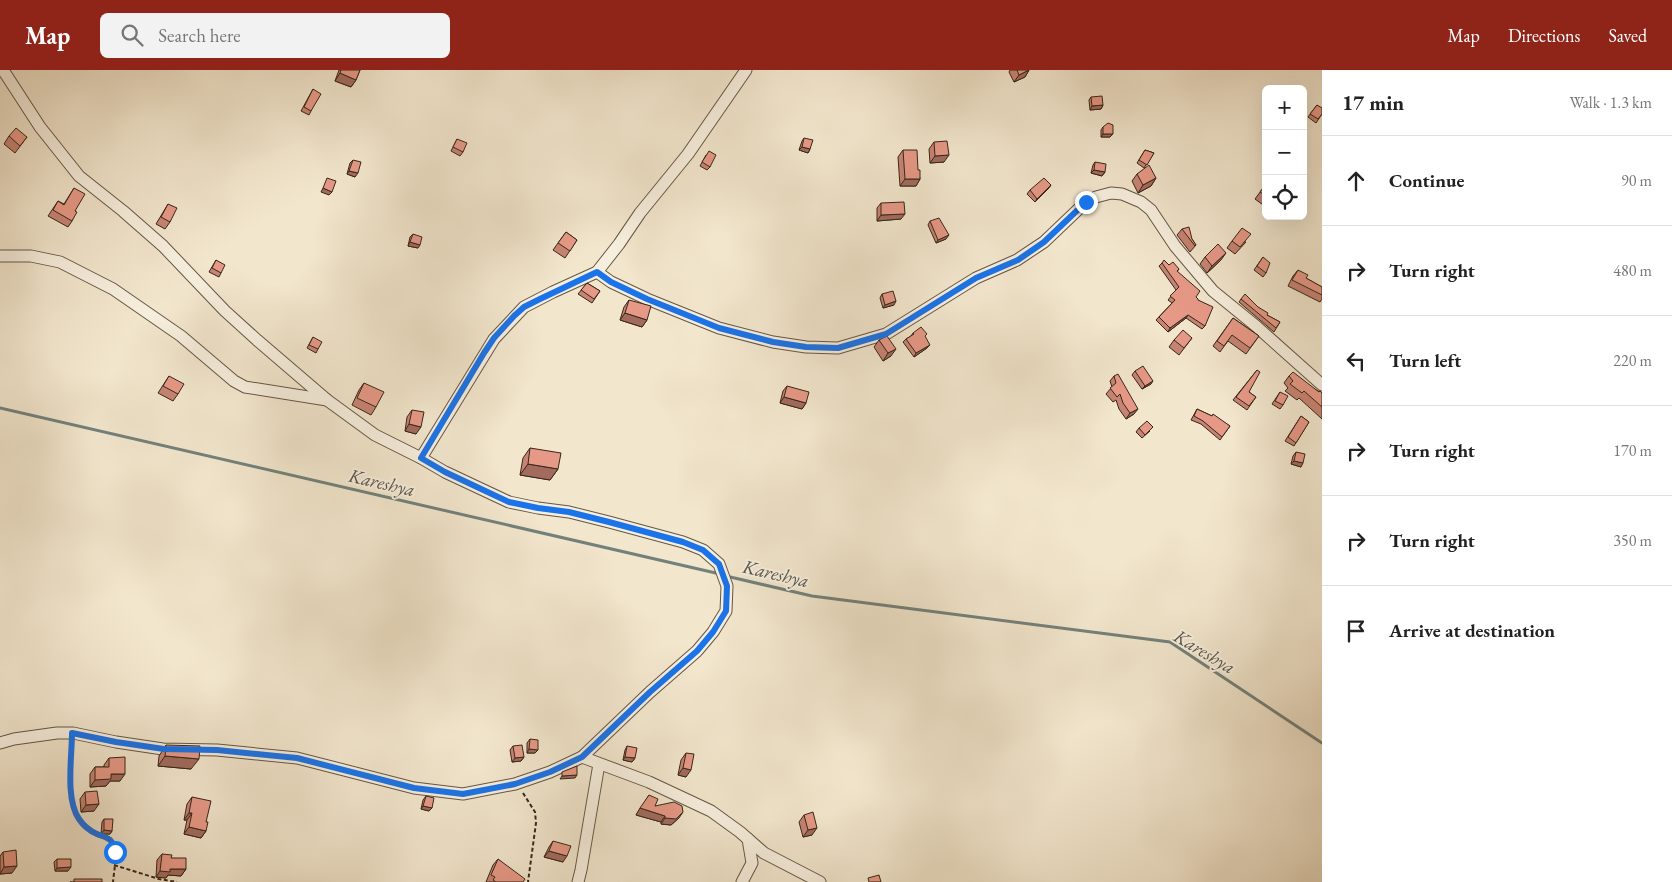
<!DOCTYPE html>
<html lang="en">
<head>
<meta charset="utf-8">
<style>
  body { margin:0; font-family:"EB Garamond",serif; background:#f2f2f2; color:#222 }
  .controls { position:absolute; right:15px; top:15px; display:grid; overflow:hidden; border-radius:8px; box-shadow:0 5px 20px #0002 }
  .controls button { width:45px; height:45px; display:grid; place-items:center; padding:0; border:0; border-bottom:1px solid #e0e0e0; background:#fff; color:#222; font:25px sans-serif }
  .stop { position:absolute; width:15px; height:15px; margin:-11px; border:4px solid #1a73e8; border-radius:50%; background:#fff }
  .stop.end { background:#1a73e8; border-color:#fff; box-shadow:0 1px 5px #0008 }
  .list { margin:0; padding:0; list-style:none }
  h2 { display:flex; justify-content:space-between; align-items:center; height:65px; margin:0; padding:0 20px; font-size:21px }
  h2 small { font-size:16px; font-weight:400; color:#767676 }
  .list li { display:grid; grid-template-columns:32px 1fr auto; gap:15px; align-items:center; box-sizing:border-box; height:90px; padding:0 20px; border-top:1px solid #e0e0e0 }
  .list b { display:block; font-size:19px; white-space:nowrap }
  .list em { font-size:16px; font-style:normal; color:#767676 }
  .icon { flex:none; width:28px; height:28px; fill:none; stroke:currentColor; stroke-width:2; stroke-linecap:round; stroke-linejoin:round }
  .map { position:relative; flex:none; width:1322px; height:812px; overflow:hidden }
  header { display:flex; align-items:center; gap:30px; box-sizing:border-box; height:70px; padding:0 25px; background:#8f2418; color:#fff }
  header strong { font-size:24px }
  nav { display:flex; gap:28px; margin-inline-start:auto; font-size:18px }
  .search { width:350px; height:45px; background:#f2f2f2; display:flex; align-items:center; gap:12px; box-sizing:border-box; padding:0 18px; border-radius:8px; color:#767676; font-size:19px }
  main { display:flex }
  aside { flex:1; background:#fff }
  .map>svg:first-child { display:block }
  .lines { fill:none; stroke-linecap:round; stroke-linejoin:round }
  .stream { stroke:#73817b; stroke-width:3 }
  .street-casing { stroke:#655646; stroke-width:13 }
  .path { stroke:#362619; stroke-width:2; stroke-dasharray:4 2.5; stroke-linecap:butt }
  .street { stroke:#f7efde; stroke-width:11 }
  .wall { fill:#c78474; stroke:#362619 }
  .shaded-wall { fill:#a26b5e; stroke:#362619 }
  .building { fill:#e79987; stroke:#362619 }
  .route { stroke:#1a73e8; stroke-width:6 }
  .labels { text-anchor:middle; stroke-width:4; stroke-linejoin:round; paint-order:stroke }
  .water-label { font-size:19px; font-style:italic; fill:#55544a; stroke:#f7efde }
</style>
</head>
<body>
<header>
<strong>Map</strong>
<div class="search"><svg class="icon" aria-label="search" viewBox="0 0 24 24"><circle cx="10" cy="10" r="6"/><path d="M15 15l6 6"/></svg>Search here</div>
<nav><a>Map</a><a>Directions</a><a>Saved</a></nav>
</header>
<main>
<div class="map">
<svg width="1322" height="812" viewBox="0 0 1322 812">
  <rect width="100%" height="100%" fill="#f2e6cd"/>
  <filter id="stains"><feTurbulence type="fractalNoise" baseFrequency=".004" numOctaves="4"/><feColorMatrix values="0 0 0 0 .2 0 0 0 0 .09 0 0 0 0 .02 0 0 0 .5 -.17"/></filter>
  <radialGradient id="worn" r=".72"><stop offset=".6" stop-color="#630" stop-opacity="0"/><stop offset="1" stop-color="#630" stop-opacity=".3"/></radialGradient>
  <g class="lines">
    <!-- stream -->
    <g class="stream">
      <polyline points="0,338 720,504"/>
      <polyline points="726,506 812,526 1170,572 1322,673"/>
    </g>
    <!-- street casing -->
    <g class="street-casing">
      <g id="street">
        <polyline points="0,186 31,186 60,192 113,219 181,266 234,311 245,317 327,330"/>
        <polyline points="597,202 611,212 647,229 719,258 773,272 806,277 838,278 886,264 976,208 1017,190 1044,172 1086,132 1096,127 1111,123 1122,124 1141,132 1151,140 1175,176 1213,221 1256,256 1322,315"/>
        <polyline points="421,388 494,269 524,237 553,222 597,202 619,174 640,143 688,84 746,0"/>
        <polyline points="0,673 14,669 57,663 73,663 116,672 163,679 217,680 297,688 414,718 463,724 515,714 550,702 582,687 650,622 697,581 713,562 726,541 727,516 719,494 703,480 683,472 609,452 569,442 538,438 509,432 445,402 421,388 375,365 327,330 257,270 225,241 163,176 123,141 79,106 40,57 3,0"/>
        <polyline points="582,687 649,712 711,741 740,762 764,783 820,812"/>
        <polyline points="578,812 581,800 599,694"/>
        <polyline points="742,812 752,793 748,769"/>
      </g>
    </g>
    <!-- path -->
    <g class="path">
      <path d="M 72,673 C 71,693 67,719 74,739 C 77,748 85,757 94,762 C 101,767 112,767 114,777 C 117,788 114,801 113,812"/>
      <polyline points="523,723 535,742 536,753 528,812"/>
      <polyline points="114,795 159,809 177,812"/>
    </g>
    <!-- street -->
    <use href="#street" class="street"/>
  </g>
  <!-- wall -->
  <g class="wall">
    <polygon points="339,0 360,0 356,10 351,17 335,11"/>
    <polygon points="1010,0 1029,0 1025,7 1014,12 1009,2"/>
    <polygon points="313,19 311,41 309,45 301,41"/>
    <polygon points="1091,27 1103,35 1101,39 1090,40 1089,30"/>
    <polygon points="1317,35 1322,44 1316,53 1308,47"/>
    <polygon points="1103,57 1110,67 1101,67 1101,60"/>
    <polygon points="9,66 27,67 15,83 4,74"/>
    <polygon points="804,68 810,79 808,83 799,80 802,71"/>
    <polygon points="457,69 463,82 460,86 451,81"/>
    <polygon points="934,72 944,92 930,93 929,79"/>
    <polygon points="903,80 918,100 920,109 916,116 900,116 898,87"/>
    <polygon points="1145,80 1154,83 1144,98 1137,93"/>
    <polygon points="706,85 710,97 707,100 700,96"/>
    <polygon points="353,90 355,107 347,104 350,93"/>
    <polygon points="1095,92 1105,102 1102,106 1091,103 1093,95"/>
    <polygon points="1137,104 1156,108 1151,116 1138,123 1132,111"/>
    <polygon points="1266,114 1266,137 1255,129"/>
    <polygon points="1051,115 1048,119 1035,132 1027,124 1030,120"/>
    <polygon points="74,118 75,141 72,151 68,157 48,146 58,131 64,134"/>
    <polygon points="881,133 901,149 877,151 877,138"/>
    <polygon points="168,134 170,152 165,159 156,154"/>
    <polygon points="930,151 946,169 936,173 928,155"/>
    <polygon points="1182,159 1192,169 1196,175 1190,182 1177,165"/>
    <polygon points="566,162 577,170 565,188 553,180"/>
    <polygon points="413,164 418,178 408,176 410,167"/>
    <polygon points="1232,171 1246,172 1235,184 1227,178"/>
    <polygon points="1205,187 1221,190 1207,203 1200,194"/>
    <polygon points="1263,187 1266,203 1263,207 1254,200"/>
    <polygon points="216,190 221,203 219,207 209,202"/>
    <polygon points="1162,193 1169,195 1179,199 1177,202 1198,230 1205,256 1202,259 1186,248 1168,262 1156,250 1172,233 1168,230 1176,220 1159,196"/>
    <polygon points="1298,200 1306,208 1322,217 1322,229 1320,232 1288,216 1293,206"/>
    <polygon points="587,213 600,221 592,233 578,224"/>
    <polygon points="882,224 894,235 883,238 880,228"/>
    <polygon points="1241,229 1258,237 1267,245 1280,252 1274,262 1239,232"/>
    <polygon points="629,230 647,250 642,257 620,250 624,237"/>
    <polygon points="1233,248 1259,266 1246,284 1228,271 1220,282 1213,276"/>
    <polygon points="913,263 925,267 927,278 914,287 903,272 906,269 911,266"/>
    <polygon points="313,267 318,279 316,283 307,278"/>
    <polygon points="1192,268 1179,285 1169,277 1174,270"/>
    <polygon points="879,270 891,286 883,291 874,277"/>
    <polygon points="1257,300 1249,322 1256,327 1247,340 1233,330"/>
    <polygon points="1135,301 1151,314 1142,319 1132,305"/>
    <polygon points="169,306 178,324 173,331 158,323"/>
    <polygon points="1114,306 1134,344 1126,349 1119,339 1116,330 1113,332 1106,324 1112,317 1110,311"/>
    <polygon points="1289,306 1322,323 1322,349 1299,328 1297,330 1285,321 1288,318 1284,313"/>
    <polygon points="364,313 376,337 371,345 352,335 359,320"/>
    <polygon points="787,316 806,333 802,339 780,333 783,321"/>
    <polygon points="1280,322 1283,335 1280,339 1272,334"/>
    <polygon points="1197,339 1212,346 1230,356 1220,370 1201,354 1191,350"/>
    <polygon points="412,340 416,364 405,361 407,347"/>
    <polygon points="1301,346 1309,352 1294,376 1285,371"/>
    <polygon points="1139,358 1150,361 1142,368 1136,362"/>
    <polygon points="530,378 558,399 550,410 520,405 523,388"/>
    <polygon points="1296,382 1301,397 1291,394 1293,386"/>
    <polygon points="530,669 538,680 535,683 527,683 527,673"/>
    <polygon points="166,675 191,699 158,696 159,686"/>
    <polygon points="513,676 524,687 521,691 512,692 510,680"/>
    <polygon points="627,676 635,688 632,692 623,690 625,680"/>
    <polygon points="686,683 686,707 678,705 681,690"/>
    <polygon points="109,688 120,711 110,711 106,716 90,717 90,704 95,697 104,697 104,695"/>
    <polygon points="85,722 94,741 81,742 80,729"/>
    <polygon points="649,725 655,736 679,748 671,755 661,754 661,752 636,745"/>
    <polygon points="426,726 432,738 429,741 421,739 423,730"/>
    <polygon points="192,727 206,761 201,768 184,764 187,750 184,750 187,734"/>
    <polygon points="804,745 812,765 803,767 799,752"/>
    <polygon points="104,749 112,761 110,764 101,764 102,752"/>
    <polygon points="553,771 563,792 544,787 549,777"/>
    <polygon points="3,782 12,803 0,804 0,786"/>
    <polygon points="162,784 171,788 186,799 181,806 168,805 166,808 156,807 157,790"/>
    <polygon points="57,789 68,801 55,801 54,792"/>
    <polygon points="498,789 523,812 486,812 493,795"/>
  </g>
  <!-- shaded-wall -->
  <g class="shaded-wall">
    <polygon points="1029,0 1025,7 1014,12 1019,5"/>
    <polygon points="340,3 356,10 351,17 335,11"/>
    <polygon points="1103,35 1101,39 1090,40 1092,36"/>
    <polygon points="1103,64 1113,64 1110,67 1101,67"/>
    <polygon points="802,77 810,79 808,83 799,80"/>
    <polygon points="949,85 944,92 930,93 935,86"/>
    <polygon points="1094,100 1105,102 1102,106 1091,103"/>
    <polygon points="349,101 358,103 355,107 347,104"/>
    <polygon points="1156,108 1151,116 1138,123 1143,115"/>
    <polygon points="905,109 920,109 916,116 900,116"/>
    <polygon points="1051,115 1048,119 1035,132 1037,129"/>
    <polygon points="323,118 332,122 329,125 321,122"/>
    <polygon points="905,144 901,149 877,151 881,145"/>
    <polygon points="949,165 946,169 936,173 938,170"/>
    <polygon points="410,172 420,175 418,178 408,176"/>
    <polygon points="1226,183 1221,190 1207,203 1212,196"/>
    <polygon points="896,231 894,235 883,238 885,235"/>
    <polygon points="625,243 647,250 642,257 620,250"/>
    <polygon points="1188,245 1186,248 1168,262 1170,258"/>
    <polygon points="930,275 927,278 914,287 916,283"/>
    <polygon points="896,279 891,286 883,291 888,283"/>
    <polygon points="1153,311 1151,314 1142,319 1145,316"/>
    <polygon points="784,327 806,333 802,339 780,333"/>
    <polygon points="1138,339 1134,344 1126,349 1130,343"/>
    <polygon points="409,354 421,357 416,364 405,361"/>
    <polygon points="1294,391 1303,393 1301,397 1291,394"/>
    <polygon points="528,394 558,399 550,410 520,405"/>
    <polygon points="529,679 538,680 535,683 527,683"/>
    <polygon points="165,686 199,689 191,699 158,696"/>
    <polygon points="524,687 521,691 512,692 515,688"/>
    <polygon points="625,687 635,688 632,692 623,690"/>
    <polygon points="683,698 691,700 686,707 678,705"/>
    <polygon points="111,704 125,704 120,711 110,711 106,716 90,717 95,710"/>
    <polygon points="577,705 575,708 560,709 562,706"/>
    <polygon points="99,734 94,741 81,742 86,735"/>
    <polygon points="423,736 432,738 429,741 421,739"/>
    <polygon points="640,738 665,746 661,752 636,745"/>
    <polygon points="683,742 679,748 671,755 661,754 665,748"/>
    <polygon points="189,743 192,743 187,750 184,750"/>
    <polygon points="189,757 206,761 201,768 184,764"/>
    <polygon points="817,758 812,765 803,767 808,760"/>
    <polygon points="104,760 112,761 110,764 101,764"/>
    <polygon points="549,781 567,786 563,792 544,787"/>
    <polygon points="17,796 12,803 0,804 4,797"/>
    <polygon points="71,797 68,801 55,801 57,798"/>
    <polygon points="170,799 186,799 181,806 168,805 166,808 156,807 160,801"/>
  </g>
  <!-- building -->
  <g class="building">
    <polygon points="341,0 360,0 356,10 340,3"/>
    <polygon points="1017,0 1029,0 1019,5"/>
    <polygon points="313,19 321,24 311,41 304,37"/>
    <polygon points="1102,26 1103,35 1092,36 1091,27"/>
    <polygon points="1317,35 1322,38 1322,44 1318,49 1310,44"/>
    <polygon points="1108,53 1113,55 1113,64 1103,64 1103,57"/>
    <polygon points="16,58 27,67 20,76 9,66"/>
    <polygon points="804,68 813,70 810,79 802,77"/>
    <polygon points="457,69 467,73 463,82 453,77"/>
    <polygon points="947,71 949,85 935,86 934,72"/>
    <polygon points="903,80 917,80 918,100 920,100 920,109 905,109"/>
    <polygon points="1145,80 1154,83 1147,95 1139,90"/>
    <polygon points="709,81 716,85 710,97 702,92"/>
    <polygon points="353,90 361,92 358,103 349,101"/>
    <polygon points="1095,92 1106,94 1105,102 1094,100"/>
    <polygon points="1149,95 1156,108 1143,115 1137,104"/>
    <polygon points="327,108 336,111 332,122 323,118"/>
    <polygon points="1044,108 1051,115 1037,129 1030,120"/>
    <polygon points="1266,114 1266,126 1260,122"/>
    <polygon points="74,118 85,124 75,141 77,142 72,151 53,140 58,131 64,135"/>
    <polygon points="904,132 905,144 881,145 881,133"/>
    <polygon points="168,134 177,138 170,152 161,147"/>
    <polygon points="939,148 949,165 938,170 930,151"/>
    <polygon points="1189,157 1192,169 1196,175 1195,176 1182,159"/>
    <polygon points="1242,158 1251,164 1240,177 1232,171"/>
    <polygon points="566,162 577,170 570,181 558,173"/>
    <polygon points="413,164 422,167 420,175 410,172"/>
    <polygon points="1218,174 1226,183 1212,196 1205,187"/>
    <polygon points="1263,187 1270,193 1266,203 1257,196"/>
    <polygon points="216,190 225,195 221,203 212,198"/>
    <polygon points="1164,190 1169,195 1173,192 1179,199 1177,201 1200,221 1196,227 1198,229 1198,230 1213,237 1205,256 1188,245 1170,258 1159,247 1175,230 1170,226 1179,217 1162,193"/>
    <polygon points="1298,200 1308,205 1306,208 1322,217 1322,225 1292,210"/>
    <polygon points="587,213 600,221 594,229 581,220"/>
    <polygon points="893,221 896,231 885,235 882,224"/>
    <polygon points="1245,224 1258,237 1268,243 1267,245 1280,252 1276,258 1241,229"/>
    <polygon points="629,230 651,236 647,250 625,243"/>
    <polygon points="1233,248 1259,266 1250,278 1232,265 1224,276 1217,271"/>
    <polygon points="921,257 927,264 925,266 930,275 916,283 906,269 914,264 913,263"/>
    <polygon points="1183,260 1192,268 1184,278 1174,270"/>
    <polygon points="887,266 896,279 888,283 879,270"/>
    <polygon points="313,267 322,272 318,279 309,275"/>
    <polygon points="1143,296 1153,311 1145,316 1135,301"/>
    <polygon points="1257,300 1260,302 1249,322 1256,327 1249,336 1236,327"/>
    <polygon points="1293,302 1319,322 1320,321 1322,323 1322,337 1304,321 1302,323 1290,314 1293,311 1289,306"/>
    <polygon points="1118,304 1138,339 1130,343 1123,333 1120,324 1117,327 1110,318 1116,313 1114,306"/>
    <polygon points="169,306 184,314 178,324 163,316"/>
    <polygon points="364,313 384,322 376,337 357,328"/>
    <polygon points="787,316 809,322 806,333 784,327"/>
    <polygon points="1280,322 1288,326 1283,335 1275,331"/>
    <polygon points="1197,339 1212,346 1213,344 1230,356 1222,367 1203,351 1194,346"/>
    <polygon points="412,340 424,342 421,357 409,354"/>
    <polygon points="1301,346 1309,352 1296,373 1288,367"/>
    <polygon points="1147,351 1153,357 1145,365 1139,358"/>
    <polygon points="530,378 561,383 558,399 528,394"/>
    <polygon points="1296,382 1305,384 1303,393 1294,391"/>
    <polygon points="530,669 538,670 538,680 529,679"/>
    <polygon points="166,675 200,676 199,689 165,686"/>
    <polygon points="522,675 524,687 515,688 513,676"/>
    <polygon points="627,676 637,678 635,688 625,687"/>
    <polygon points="686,683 694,684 691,700 683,698"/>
    <polygon points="125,687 125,704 111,704 111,709 95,710 95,697 109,697 109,688"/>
    <polygon points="577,696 577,705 562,706 562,702"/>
    <polygon points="97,721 99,734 86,735 85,722"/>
    <polygon points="649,725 658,729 655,736 674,732 682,736 683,742 676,749 665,748 665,746 640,738"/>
    <polygon points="426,726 434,728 432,738 423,736"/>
    <polygon points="192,727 211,731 206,752 208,752 206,761 189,757 192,743 189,743"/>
    <polygon points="813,742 817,758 808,760 804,745"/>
    <polygon points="104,749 113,749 112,761 104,760"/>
    <polygon points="553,771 571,776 567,786 549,781"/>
    <polygon points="16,780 17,796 4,797 3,782"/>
    <polygon points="162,784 172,785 171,788 186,788 186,799 170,799 170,802 160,801"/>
    <polygon points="57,789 71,789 71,797 57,798"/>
    <polygon points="498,789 525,809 523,812 496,812 493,810 495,807 491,805"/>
    <polygon points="879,805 881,812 869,812 868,808"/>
    <polygon points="74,809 102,809 102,812 70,812 74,812"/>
  </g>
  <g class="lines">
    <!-- route -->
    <path class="route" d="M 115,782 C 114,778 114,774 111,771 C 108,767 101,766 97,764 C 90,761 83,755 79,749 C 65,729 72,687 72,663 L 116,672 L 164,679 L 217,680 L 297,688 L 414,718 L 463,724 L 515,714 L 550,702 L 582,687 L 650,622 L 697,581 L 713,562 L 726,541 L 727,516 L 719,494 L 703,480 L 683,472 L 609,452 L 569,442 L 538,438 L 509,432 L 445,402 L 421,388 L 484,283 L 494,268 L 514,246 L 524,237 L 540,229 L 597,202 L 611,212 L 647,229 L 719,258 L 773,272 L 806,277 L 838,278 L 886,264 L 976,208 L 1018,190 L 1044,172 L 1086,132"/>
  </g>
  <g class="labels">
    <!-- water labels -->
    <g class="water-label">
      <text transform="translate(382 412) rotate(13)" y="7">Kareshya</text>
      <text transform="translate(776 503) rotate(13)" y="7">Kareshya</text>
      <text transform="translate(1205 581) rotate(31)" y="7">Kareshya</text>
    </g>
  </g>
  <rect width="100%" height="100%" filter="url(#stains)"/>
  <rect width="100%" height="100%" fill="url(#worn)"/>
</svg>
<div class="controls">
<button>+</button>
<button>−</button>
<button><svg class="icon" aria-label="locate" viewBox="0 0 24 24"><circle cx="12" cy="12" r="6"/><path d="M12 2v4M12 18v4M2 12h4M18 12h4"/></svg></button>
</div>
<div class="stop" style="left:115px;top:782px"></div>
<div class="stop end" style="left:1086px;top:132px"></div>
</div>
<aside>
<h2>17 min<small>Walk · 1.3 km</small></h2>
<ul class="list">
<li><svg class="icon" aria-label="ahead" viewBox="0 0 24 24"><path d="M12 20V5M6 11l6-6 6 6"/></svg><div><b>Continue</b></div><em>90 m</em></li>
<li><svg class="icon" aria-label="right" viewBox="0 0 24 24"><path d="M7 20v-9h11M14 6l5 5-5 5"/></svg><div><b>Turn right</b></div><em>480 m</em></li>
<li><svg class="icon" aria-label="left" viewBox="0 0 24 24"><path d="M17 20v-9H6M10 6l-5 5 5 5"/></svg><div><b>Turn left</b></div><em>220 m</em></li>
<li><svg class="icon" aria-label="right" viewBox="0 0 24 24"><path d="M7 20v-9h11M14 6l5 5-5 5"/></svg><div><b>Turn right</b></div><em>170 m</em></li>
<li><svg class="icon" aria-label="right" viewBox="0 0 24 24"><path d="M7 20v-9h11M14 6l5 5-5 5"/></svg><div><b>Turn right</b></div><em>350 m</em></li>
<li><svg class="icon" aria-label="arrive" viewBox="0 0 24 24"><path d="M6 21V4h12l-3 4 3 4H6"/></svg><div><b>Arrive at destination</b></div></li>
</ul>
</aside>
</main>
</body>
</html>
